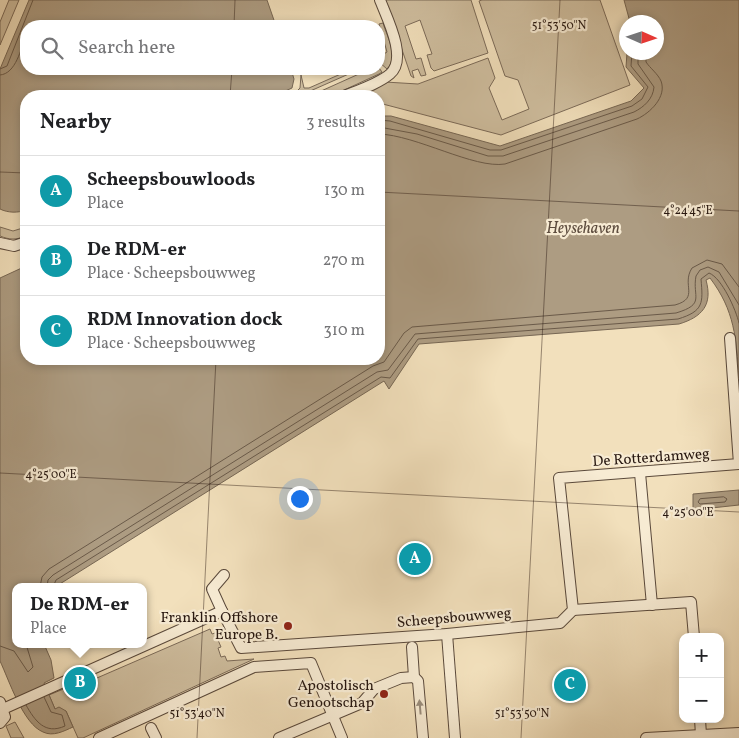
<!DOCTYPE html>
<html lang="en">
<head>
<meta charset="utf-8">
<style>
  body { margin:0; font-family:Vollkorn,serif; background:#f6f6f6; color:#202124 }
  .controls { position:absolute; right:15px; bottom:15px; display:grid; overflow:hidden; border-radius:10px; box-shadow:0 2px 8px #0003 }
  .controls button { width:45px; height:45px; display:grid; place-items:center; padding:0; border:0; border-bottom:1px solid #e0e0e0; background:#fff; color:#202124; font:25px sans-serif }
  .compass { position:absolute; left:619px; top:15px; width:45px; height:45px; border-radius:50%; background:#fff; box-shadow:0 2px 8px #0003; rotate:93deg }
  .you { position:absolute; left:299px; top:498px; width:18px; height:18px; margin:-12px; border:4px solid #fff; border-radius:50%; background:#1a73e8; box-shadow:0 0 0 8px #1a73e833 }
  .badge { display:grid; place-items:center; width:32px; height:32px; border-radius:50%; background:#8f2418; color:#fff; font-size:16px; font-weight:700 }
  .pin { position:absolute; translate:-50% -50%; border:2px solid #fff; box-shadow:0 1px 5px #0006 }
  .popup { position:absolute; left:12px; top:583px; width:135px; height:65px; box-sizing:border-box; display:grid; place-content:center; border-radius:10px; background:#fff; filter:drop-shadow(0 1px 4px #0005); font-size:16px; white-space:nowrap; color:#757577 }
  .popup b { font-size:19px; color:#202124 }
  .popup::after { content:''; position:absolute; left:50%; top:100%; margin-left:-10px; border:10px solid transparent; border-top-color:#fff }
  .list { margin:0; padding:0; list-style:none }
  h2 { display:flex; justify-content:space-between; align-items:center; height:65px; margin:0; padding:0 20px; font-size:21px }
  h2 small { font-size:16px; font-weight:400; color:#757577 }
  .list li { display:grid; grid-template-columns:32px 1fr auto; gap:15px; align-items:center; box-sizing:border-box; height:70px; padding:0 20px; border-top:1px solid #e0e0e0 }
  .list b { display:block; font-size:19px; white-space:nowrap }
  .list p { margin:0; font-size:16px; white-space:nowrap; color:#757577 }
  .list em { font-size:16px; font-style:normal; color:#757577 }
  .icon { flex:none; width:28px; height:28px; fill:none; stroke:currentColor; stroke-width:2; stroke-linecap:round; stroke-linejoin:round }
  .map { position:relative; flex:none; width:739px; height:738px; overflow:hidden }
  .search { position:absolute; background:#fff; box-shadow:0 2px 8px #0003; left:20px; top:20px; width:365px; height:55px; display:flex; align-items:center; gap:12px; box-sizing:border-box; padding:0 18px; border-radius:20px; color:#757577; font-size:19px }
  .panel { position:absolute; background:#fff; box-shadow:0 2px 8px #0003; left:20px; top:90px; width:365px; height:275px; border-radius:20px }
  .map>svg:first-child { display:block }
  .green { fill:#cfbe9f; stroke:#7b6a58 }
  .water { fill:#ad9c82; stroke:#776754 }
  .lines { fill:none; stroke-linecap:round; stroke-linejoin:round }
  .shore { stroke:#6a5a49; stroke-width:1 }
  .minor-casing { stroke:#5a493b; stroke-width:12 }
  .minor { stroke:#f7ebd3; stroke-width:10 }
  .oneway { fill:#998c7b }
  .ticks { fill:none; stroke:#271710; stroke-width:1; stroke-opacity:0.45 }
  .poi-dot { fill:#8f2418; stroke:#f7ebd3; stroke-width:2 }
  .labels { text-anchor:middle; stroke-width:4.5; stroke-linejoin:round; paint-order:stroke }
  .street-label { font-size:15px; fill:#271710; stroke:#f7ebd3 }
  .poi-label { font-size:15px; fill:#271710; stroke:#f7ebd3; text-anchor:end }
  .water-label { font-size:16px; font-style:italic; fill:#5d4c3e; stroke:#f7ebd3 }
  .ticks-label { font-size:12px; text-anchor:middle; fill:#271710; stroke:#f7ebd3; stroke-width:4.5; stroke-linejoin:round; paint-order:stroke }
</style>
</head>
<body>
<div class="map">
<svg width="739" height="738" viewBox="0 0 739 738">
  <rect width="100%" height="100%" fill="#f2e0bc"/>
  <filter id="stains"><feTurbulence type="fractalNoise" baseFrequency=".004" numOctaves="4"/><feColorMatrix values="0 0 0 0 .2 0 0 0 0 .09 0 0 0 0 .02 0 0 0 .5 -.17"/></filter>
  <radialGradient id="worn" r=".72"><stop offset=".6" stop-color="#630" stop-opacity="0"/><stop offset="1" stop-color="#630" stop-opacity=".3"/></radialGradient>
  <!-- green -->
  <g class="green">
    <polygon points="9,0 19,0 0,45 0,22"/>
    <polygon points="385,0 471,0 488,53 434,71 431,68 427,55 432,54 420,20 405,26 416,59 421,58 426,75 421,76 418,69 412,71 414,78 411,76"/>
    <polygon points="482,0 600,0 630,85 501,135 379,103 379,96 354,96 385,82 418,84 488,58 495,78 489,88 502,120 529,109 518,80 505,76 479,1"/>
    <path d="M 383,23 C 387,37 399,56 387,69 L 379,62 L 379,57 L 387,52 L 379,24 Z"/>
    <polygon points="379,68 382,72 379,74 331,96 310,96 370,69"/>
    <polygon points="352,69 360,69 299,96 292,96 300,88 301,75 304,88 309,88"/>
    <path d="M 0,227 L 13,231 L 26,227 L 26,236 C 16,240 10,240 0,236 Z"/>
    <polygon points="210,629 212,634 215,633 221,647 218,648 221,657 225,656 227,661 254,659 83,738 78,738 66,711 55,709 49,695 78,683 87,676 90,681"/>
    <polygon points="15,722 24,738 11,738 6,726"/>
  </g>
  <!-- water -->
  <g class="water">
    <path d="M 29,0 L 267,0 L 276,26 L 26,26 L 26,69 L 291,69 L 294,79 L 292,88 L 274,96 L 26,96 L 26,210 C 18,213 8,213 0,209 L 0,69 Z"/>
    <path d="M 624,0 L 739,0 L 739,378 C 736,338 735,311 710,278 L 706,280 C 713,305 702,317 679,324 L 419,344 L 389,389 L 384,381 L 55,587 L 16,587 L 16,644 L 44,644 L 51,660 L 54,678 L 44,683 L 55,709 L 59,707 L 66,711 L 73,727 C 64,731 53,737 43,732 C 23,724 9,680 0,661 L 0,278 L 26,266 L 26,359 L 379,359 L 379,116 L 391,116 L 500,146 L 631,101 L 644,88 L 626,67 L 627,53 L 656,52 L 656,22 L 630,22 Z"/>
    <polygon points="739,490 739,505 693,510 693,494"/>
  </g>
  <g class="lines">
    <!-- shore -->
    <g class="shore">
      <polyline points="0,69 7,66 33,0"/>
      <path d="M 0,75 C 16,74 21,48 26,36"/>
      <polyline points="379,120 390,121 490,150 501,150 632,106 642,99 648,87 631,66 632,52"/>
      <path d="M 379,127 L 417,134 L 488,156 L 503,156 L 634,112 C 644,107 653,99 654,87 L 638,64 L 638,52"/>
      <path d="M 379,134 C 416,135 474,169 505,164 L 637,119 C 650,113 667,97 661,81 C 658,74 650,68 646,62 L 646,52"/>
      <polygon points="724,497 727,499 725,502 700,504 698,502 700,499"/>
      <path d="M 40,587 L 42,577 L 49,569 L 373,366 L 384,362 L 404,333 L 412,327 L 675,305 C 700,298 681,285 692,268 L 707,260 L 722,264 L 739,287"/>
      <path d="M 47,587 L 48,580 L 53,575 L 377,372 L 388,370 L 415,334 L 676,313 C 706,304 692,297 696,276 L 700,270 L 708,267 L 719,272 L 739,305"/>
      <path d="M 53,587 L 56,580 L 381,377 L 390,378 L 418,339 L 678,319 C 704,311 703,303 701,279 L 709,273 C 722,278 736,310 739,323"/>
      <polyline points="0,646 14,651 28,672 33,667 26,644"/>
      <path d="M 26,705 C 35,721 45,735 65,726 L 62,715 L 51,712 L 44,697"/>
    </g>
    <!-- minor casing -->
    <g class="minor-casing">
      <g id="minor">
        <path d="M 344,96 C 359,90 378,84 390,74 C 408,59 387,18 380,0"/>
        <polyline points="0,243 14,246 26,242"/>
        <polyline points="640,473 652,605"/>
        <polyline points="573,610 691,602 694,637"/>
        <polyline points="222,611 212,589 224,575"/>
        <polyline points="447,634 455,738"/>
        <polyline points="412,647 414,677 418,681 423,738"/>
        <polyline points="0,702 5,717 0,723"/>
        <polyline points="3,709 222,611 241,648 447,634 560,623 573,610 559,478 739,464 730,338"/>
        <polyline points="700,719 701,735"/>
        <polyline points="151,728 156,738"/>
        <polyline points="99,738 254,667 311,663 342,738"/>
        <polyline points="279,738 362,703 374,689 401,678 414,677"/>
        <polyline points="646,738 739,733"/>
      </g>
    </g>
    <!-- minor -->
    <use href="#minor" class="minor"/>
  </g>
  <!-- one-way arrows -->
  <defs><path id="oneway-solid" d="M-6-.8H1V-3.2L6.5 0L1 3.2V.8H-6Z" transform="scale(1.25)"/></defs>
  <use class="oneway" href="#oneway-solid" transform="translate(420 707) rotate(-95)"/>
  <!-- ticks -->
  <path class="ticks" d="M 234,26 L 235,0M 230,96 L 232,69M 0,172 L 26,173M 379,192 L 739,211M 0,473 L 739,512M 197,738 L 216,359M 521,738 L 560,0"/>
  <!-- markers -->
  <g class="poi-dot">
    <circle cx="288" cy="626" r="5"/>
    <circle cx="384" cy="694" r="5"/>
  </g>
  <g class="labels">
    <!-- street labels -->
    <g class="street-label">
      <text transform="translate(651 457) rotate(-4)" y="5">De Rotterdamweg</text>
      <text transform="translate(454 617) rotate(-5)" y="5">Scheepsbouwweg</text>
    </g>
    <!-- poi labels -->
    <g class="poi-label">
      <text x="278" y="622">Franklin Offshore<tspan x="278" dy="17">Europe B.</tspan></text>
      <text x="374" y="690">Apostolisch<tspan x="374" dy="17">Genootschap</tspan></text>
    </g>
    <!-- water labels -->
    <g class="water-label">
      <text x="583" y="233">Heysehaven</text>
    </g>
  </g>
  <g class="ticks-label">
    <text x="559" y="29">51°53'50"N</text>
    <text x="688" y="214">4°24'45"E</text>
    <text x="51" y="478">4°25'00"E</text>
    <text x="688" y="516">4°25'00"E</text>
    <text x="197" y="717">51°53'40"N</text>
    <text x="522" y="717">51°53'50"N</text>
  </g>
  <rect width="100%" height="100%" filter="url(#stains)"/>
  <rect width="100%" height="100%" fill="url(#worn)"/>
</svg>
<div class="controls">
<button>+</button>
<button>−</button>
</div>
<svg class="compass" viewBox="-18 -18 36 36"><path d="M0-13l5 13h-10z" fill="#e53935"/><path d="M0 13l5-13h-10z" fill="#757577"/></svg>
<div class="you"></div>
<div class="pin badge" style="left:415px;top:559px;background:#0f9aa8">A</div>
<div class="pin badge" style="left:80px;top:683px;background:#0f9aa8">B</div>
<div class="popup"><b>De RDM-er</b>Place</div>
<div class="pin badge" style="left:570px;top:685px;background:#0f9aa8">C</div>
<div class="search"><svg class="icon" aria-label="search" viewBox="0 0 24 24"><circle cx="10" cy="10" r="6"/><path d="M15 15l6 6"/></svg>Search here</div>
<section class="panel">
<h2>Nearby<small>3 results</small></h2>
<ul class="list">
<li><span class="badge" style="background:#0f9aa8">A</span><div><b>Scheepsbouwloods</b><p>Place</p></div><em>130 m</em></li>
<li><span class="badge" style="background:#0f9aa8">B</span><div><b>De RDM-er</b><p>Place · Scheepsbouwweg</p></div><em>270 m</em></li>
<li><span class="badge" style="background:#0f9aa8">C</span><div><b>RDM Innovation dock</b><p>Place · Scheepsbouwweg</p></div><em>310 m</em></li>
</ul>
</section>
</div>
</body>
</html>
